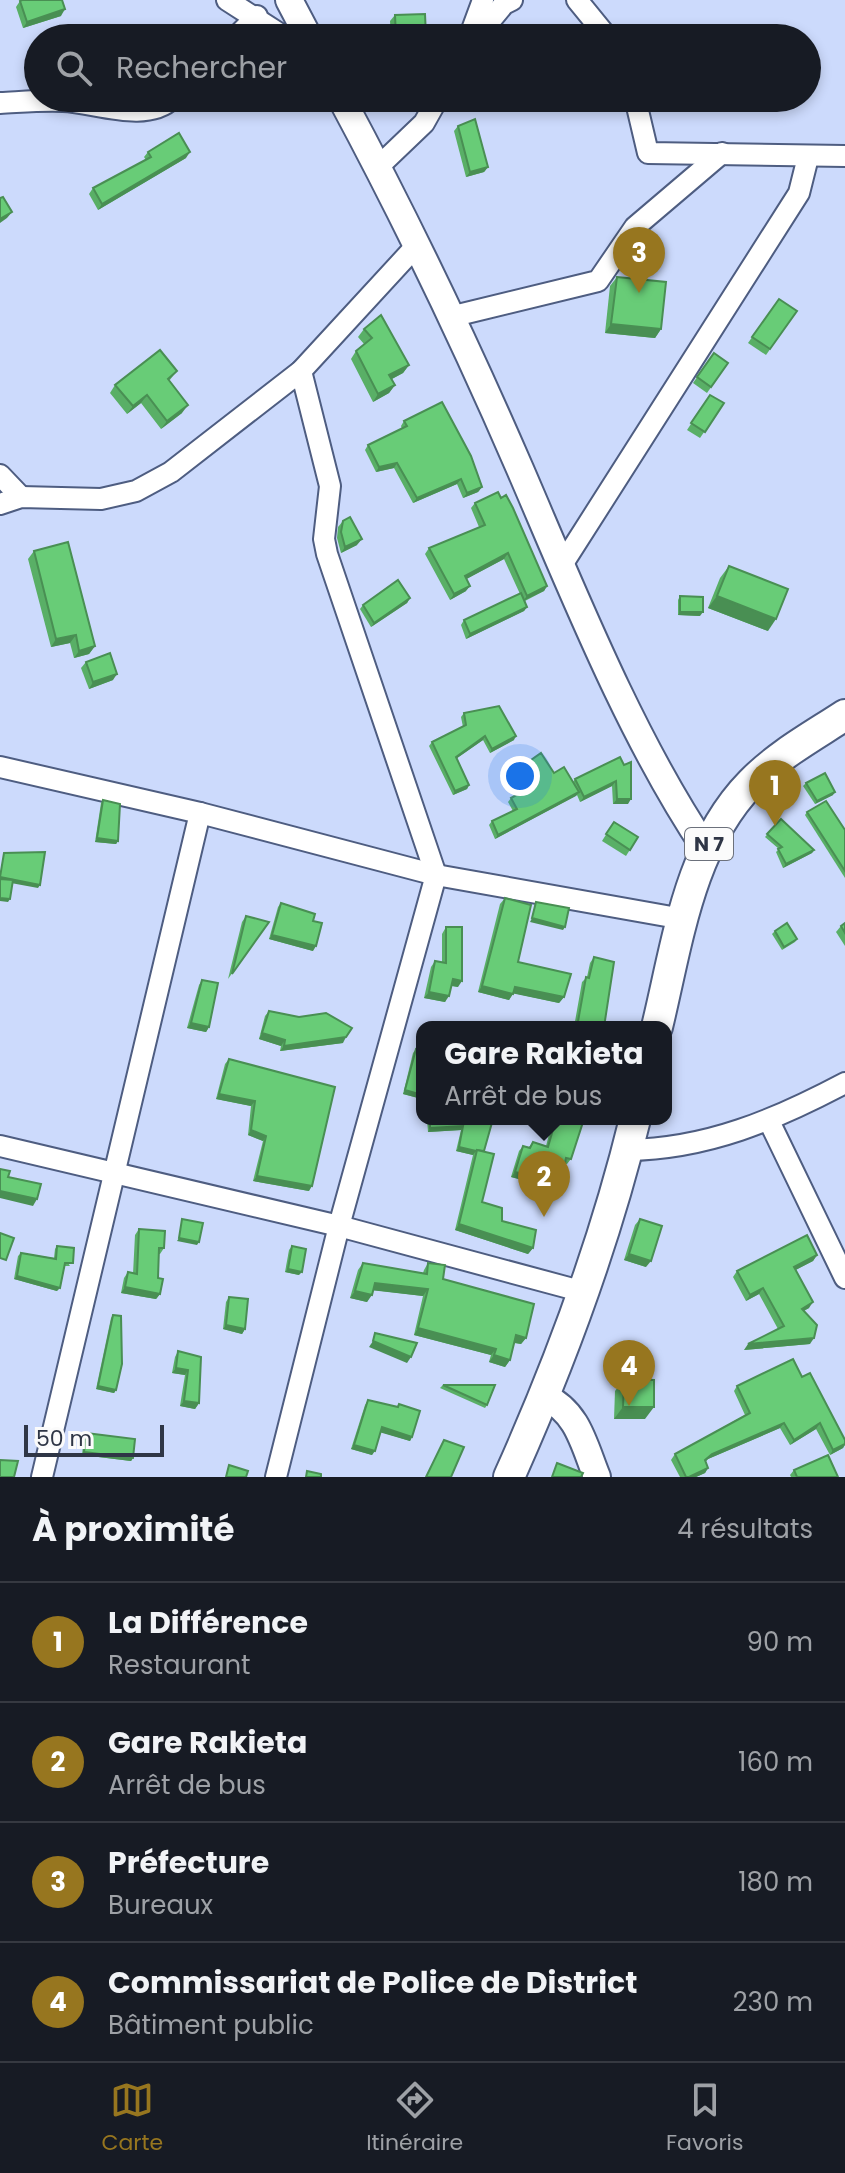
<!DOCTYPE html>
<html lang="fr">
<head>
<meta charset="utf-8">
<style>
  body { margin:0; font-family:Poppins,sans-serif; background:#20242c; color:#f1f3f6 }
  .scale { position:absolute; left:24px; bottom:20px; width:140px; box-sizing:border-box; padding-left:8px; border:4px solid #2f3646; border-top:0; font-size:22px; line-height:28px; white-space:nowrap; color:#2f3646; -webkit-text-stroke:6px #fbfbfb; paint-order:stroke }
  .you { position:absolute; left:520px; top:776px; width:28px; height:28px; margin:-20px; border:6px solid #fff; border-radius:50%; background:#1a73e8; box-shadow:0 0 0 12px #1a73e833 }
  .badge { display:grid; place-items:center; width:52px; height:52px; border-radius:50%; background:#97761f; color:#fff; font-size:26px; font-weight:700 }
  .pin { position:absolute; translate:-50% -66px; filter:drop-shadow(0 2px 4px #0008) }
  .pin::after { content:''; position:absolute; top:42px; width:28px; height:24px; background:inherit; clip-path:polygon(0 0,100% 0,50% 100%) }
  .popup { position:absolute; left:416px; top:1021px; width:256px; height:104px; box-sizing:border-box; display:grid; place-content:center; border-radius:16px; background:#171b24; filter:drop-shadow(0 2px 6px #0005); font-size:26px; white-space:nowrap; color:#9ea1a6 }
  .popup b { font-size:30px; color:#f1f3f6 }
  .popup::after { content:''; position:absolute; left:50%; top:100%; margin-left:-16px; border:16px solid transparent; border-top-color:#171b24 }
  .list { margin:0; padding:0; list-style:none }
  h2 { display:flex; justify-content:space-between; align-items:center; height:104px; margin:0; padding:0 32px; font-size:34px }
  h2 small { font-size:26px; font-weight:400; color:#9ea1a6 }
  .list li { display:grid; grid-template-columns:52px 1fr auto; gap:24px; align-items:center; box-sizing:border-box; height:120px; padding:0 32px; border-top:2px solid #363941 }
  .list b { display:block; font-size:30px; white-space:nowrap }
  .list p { margin:0; font-size:26px; white-space:nowrap; color:#9ea1a6 }
  .list em { font-size:26px; font-style:normal; color:#9ea1a6 }
  .icon { flex:none; width:44px; height:44px; fill:none; stroke:currentColor; stroke-width:2; stroke-linecap:round; stroke-linejoin:round }
  .map { position:relative; flex:none; width:845px; height:1477px; overflow:hidden }
  .search { position:absolute; background:#171b24; box-shadow:0 4px 12px #0003; left:24px; right:24px; top:24px; height:88px; display:flex; align-items:center; gap:20px; box-sizing:border-box; padding:0 28px; border-radius:44px; color:#9ea1a6; font-size:30px }
  .sheet { height:584px; background:#171b24 }
  nav { display:flex; justify-content:space-around; align-items:center; box-sizing:border-box; height:112px; border-top:2px solid #363941; background:#171b24; font-size:22px; color:#9ea1a6 }
  nav a { display:grid; justify-items:center; gap:4px }
  nav .on { color:#97761f }
  .map>svg:first-child { display:block }
  .lines { fill:none; stroke-linecap:round; stroke-linejoin:round }
  .minor-casing { stroke:#4e5d81; stroke-width:24 }
  .major-casing { stroke:#4e5d81; stroke-width:30 }
  .highway-casing { stroke:#4e5d81; stroke-width:34 }
  .minor { stroke:#fff; stroke-width:20 }
  .major { stroke:#fff; stroke-width:26 }
  .highway { stroke:#fff; stroke-width:30 }
  .wall { fill:#59af66 }
  .shaded-wall { fill:#498f53 }
  .building { fill:#68cc77; stroke:#498f53; stroke-width:2 }
  .labels { text-anchor:middle; stroke-width:6; stroke-linejoin:round; paint-order:stroke }
  .shield { fill:#fbfbfb; stroke:#6c717c; stroke-width:2 }
  .shield-label { font-size:20px; font-weight:bold; fill:#2f3646 }
</style>
</head>
<body>
<div class="map">
<svg width="845" height="1477" viewBox="0 0 845 1477">
  <rect width="100%" height="100%" fill="#ccdafc"/>
  <g class="lines">
    <!-- minor casing -->
    <g class="minor-casing">
      <g id="minor">
        <polyline points="227,0 286,38"/>
        <polyline points="577,0 608,38"/>
        <polyline points="235,38 257,16"/>
        <polyline points="469,38 483,0"/>
        <polyline points="476,38 504,4 512,0"/>
        <polyline points="635,98 648,153 845,156"/>
        <path d="M 0,103 C 21,102 42,100 63,101 C 95,102 146,124 173,98"/>
        <polyline points="378,167 424,123 438,98"/>
        <polyline points="454,316 598,281 635,227 722,153"/>
        <polyline points="0,475 21,497"/>
        <polyline points="0,504 21,497 101,499 136,491 171,472 301,371 417,245"/>
        <polyline points="562,565 799,193 808,157"/>
        <polyline points="0,767 200,813 436,875 683,919"/>
        <polyline points="769,1121 845,1278"/>
        <polyline points="0,1146 339,1226 584,1292"/>
        <path d="M 627,1150 C 707,1149 775,1120 845,1083"/>
        <polyline points="42,1477 200,813"/>
        <polyline points="276,1477 339,1226 436,875 327,554 324,539 330,486 301,371"/>
      </g>
    </g>
    <!-- major casing -->
    <g class="major-casing">
      <g id="major">
        <polyline points="289,0 309,38"/>
        <path d="M 341,98 C 406,219 465,342 520,469 C 573,592 631,738 706,849"/>
        <path d="M 545,1397 C 578,1412 584,1445 597,1477"/>
      </g>
    </g>
    <!-- highway casing -->
    <g class="highway-casing">
      <g id="highway">
        <path d="M 657,1027 C 677,945 689,846 751,783 C 778,755 813,736 845,715"/>
        <path d="M 509,1477 C 561,1361 605,1242 635,1119"/>
      </g>
    </g>
    <!-- minor -->
    <use href="#minor" class="minor"/>
    <!-- major -->
    <use href="#major" class="major"/>
    <!-- highway -->
    <use href="#highway" class="highway"/>
  </g>
  <!-- wall -->
  <g class="wall">
    <polygon points="20,1 61,16 23,28 16,7"/>
    <polygon points="395,15 426,36 425,38 391,38 390,21"/>
    <polygon points="458,126 488,167 484,172 466,177 454,131"/>
    <polygon points="148,152 186,158 98,210 89,194 93,188 146,160 144,157"/>
    <polygon points="617,277 661,329 655,338 605,333 610,286"/>
    <polygon points="779,299 797,311 766,355 748,343"/>
    <polygon points="364,329 409,365 403,373 392,379 395,385 389,393 373,402 351,359 356,351 364,344 358,337"/>
    <polygon points="714,353 728,363 707,393 693,383"/>
    <polygon points="177,371 169,381 182,413 161,429 141,403 127,414 110,393 115,385"/>
    <polygon points="710,395 724,403 700,438 687,430"/>
    <polygon points="404,421 482,487 478,492 463,498 457,484 413,503 394,468 376,472 365,450 368,445 402,429 401,426"/>
    <polygon points="475,503 547,586 544,591 525,601 527,607 524,611 466,639 461,625 464,620 520,594 504,559 466,579 466,591 450,600 425,554 429,548 479,527 471,508"/>
    <polygon points="343,521 357,545 341,553 337,538 338,527"/>
    <polygon points="34,551 95,646 89,654 74,658 70,643 51,647 28,559"/>
    <polygon points="729,566 768,631 708,608 720,578"/>
    <polygon points="680,596 700,616 678,615 678,600"/>
    <polygon points="410,598 407,603 371,627 360,609 363,605"/>
    <polygon points="86,662 113,680 89,689 81,668"/>
    <polygon points="464,713 514,740 490,753 483,740 457,758 469,785 467,789 453,795 429,746 432,742 463,727 461,717"/>
    <polygon points="620,757 628,804 613,804 612,786 580,802 577,795 495,839 489,825 492,821 513,811 508,802 511,798 520,793 508,778 511,774 554,773 573,782 575,779"/>
    <polygon points="806,783 833,795 815,804 803,786"/>
    <polygon points="103,800 118,841 116,844 95,842 101,803"/>
    <polygon points="807,812 845,830 845,878 805,815"/>
    <polygon points="781,819 814,850 812,853 783,868 776,852 779,849 765,837"/>
    <polygon points="614,822 638,837 626,856 602,841"/>
    <polygon points="505,898 518,962 564,997 559,1003 513,993 509,1000 478,992 500,904"/>
    <polygon points="281,903 313,921 313,951 269,939 278,907"/>
    <polygon points="246,916 269,922 228,979 242,922"/>
    <polygon points="845,923 845,946 836,932 841,926"/>
    <polygon points="446,927 458,987 451,986 445,1002 424,998 431,967 435,961 442,962 442,934"/>
    <polygon points="775,931 797,939 795,942 782,950 772,934"/>
    <polygon points="594,957 604,1027 574,1027 582,982 587,977 590,963"/>
    <polygon points="202,980 209,1027 206,1032 187,1028 199,985"/>
    <polygon points="269,1011 343,1043 280,1051 281,1046 259,1039 265,1016"/>
    <polygon points="416,1049 422,1051 422,1099 403,1094 413,1053"/>
    <polygon points="229,1059 309,1191 253,1181 263,1141 248,1135 251,1106 216,1099 225,1064"/>
    <polygon points="427,1119 493,1119 484,1151 482,1202 533,1248 528,1254 455,1230 473,1155 456,1151 461,1130 428,1132"/>
    <polygon points="553,1119 584,1119 571,1159 567,1164 565,1164 557,1189 511,1177 519,1151 523,1146 529,1147 533,1142 546,1146"/>
    <polygon points="640,1219 646,1267 624,1260 635,1225"/>
    <polygon points="139,1229 164,1248 160,1254 159,1254 158,1278 160,1294 156,1299 121,1293 124,1278 128,1272 133,1274 135,1235"/>
    <polygon points="57,1246 70,1266 64,1266 57,1291 14,1279 18,1256 21,1253 54,1258 55,1249"/>
    <polygon points="292,1246 299,1275 285,1272 289,1250"/>
    <polygon points="817,1255 813,1261 795,1270 809,1308 804,1311 810,1344 744,1350 778,1329 759,1294 746,1301 733,1277 737,1271"/>
    <polygon points="363,1263 423,1273 424,1270 428,1263 443,1279 526,1338 521,1344 514,1343 510,1360 505,1367 489,1362 491,1355 414,1335 423,1296 373,1290 367,1302 350,1298 358,1270"/>
    <polygon points="229,1297 245,1329 242,1334 223,1329 226,1302"/>
    <polygon points="113,1315 116,1390 114,1393 96,1389 111,1318"/>
    <polygon points="178,1351 201,1357 199,1403 195,1409 180,1406 185,1375 172,1373 175,1357"/>
    <polygon points="802,1377 845,1440 845,1445 843,1448 830,1455 816,1429 790,1445 780,1428 708,1459 705,1462 708,1468 705,1473 696,1477 680,1477 671,1460 675,1454 745,1415 734,1391 737,1386"/>
    <polygon points="624,1379 645,1419 614,1419 615,1391"/>
    <polygon points="443,1385 487,1405 485,1408 440,1388"/>
    <polygon points="368,1400 397,1407 399,1404 412,1437 410,1441 381,1432 372,1455 351,1449 365,1405"/>
    <polygon points="86,1433 133,1458 131,1461 82,1455 84,1436"/>
    <polygon points="794,1470 838,1477 791,1477 790,1475"/>
  </g>
  <!-- shaded-wall -->
  <g class="shaded-wall">
    <polygon points="65,9 61,16 23,28 27,22"/>
    <polygon points="426,36 425,38 395,38 396,37"/>
    <polygon points="755,98 781,98 778,102"/>
    <polygon points="190,152 186,158 98,210 102,204"/>
    <polygon points="488,167 484,172 466,177 470,172"/>
    <polygon points="12,212 7,218 0,223 0,219"/>
    <polygon points="611,324 661,329 655,338 605,333"/>
    <polygon points="409,365 403,373 384,383 389,375"/>
    <polygon points="395,385 389,393 373,402 378,394"/>
    <polygon points="147,395 141,403 127,414 133,406"/>
    <polygon points="188,405 182,413 161,429 167,421"/>
    <polygon points="397,463 394,468 376,472 379,467"/>
    <polygon points="461,479 457,484 413,503 417,498"/>
    <polygon points="482,487 478,492 463,498 467,493"/>
    <polygon points="362,539 357,545 341,553 345,547"/>
    <polygon points="508,553 504,559 461,582 465,576"/>
    <polygon points="470,586 466,591 450,600 454,594"/>
    <polygon points="547,586 544,591 523,601 527,596"/>
    <polygon points="717,596 776,619 768,631 708,608"/>
    <polygon points="410,598 407,603 371,627 374,623"/>
    <polygon points="527,607 524,611 466,639 470,634"/>
    <polygon points="680,612 703,612 700,616 678,615"/>
    <polygon points="76,635 70,643 51,647 56,639"/>
    <polygon points="95,646 89,654 74,658 79,651"/>
    <polygon points="117,674 113,680 89,689 93,682"/>
    <polygon points="485,736 483,740 453,761 456,757"/>
    <polygon points="516,736 514,740 490,753 492,749"/>
    <polygon points="616,781 612,786 580,802 584,797"/>
    <polygon points="469,785 467,789 453,795 455,791"/>
    <polygon points="579,792 576,796 495,839 498,835"/>
    <polygon points="835,792 833,795 815,804 817,801"/>
    <polygon points="617,799 631,799 628,804 613,804"/>
    <polygon points="97,838 118,841 116,844 95,842"/>
    <polygon points="814,850 812,853 783,868 786,864"/>
    <polygon points="0,877 40,885 38,888 0,881"/>
    <polygon points="0,898 10,899 8,902 0,901"/>
    <polygon points="532,918 565,927 563,930 530,922"/>
    <polygon points="272,935 316,946 313,951 269,939"/>
    <polygon points="453,979 462,981 458,987 448,985"/>
    <polygon points="482,986 513,994 509,1000 478,992"/>
    <polygon points="515,987 564,997 559,1003 511,993"/>
    <polygon points="429,992 449,996 445,1002 424,998"/>
    <polygon points="191,1023 209,1027 206,1032 187,1028"/>
    <polygon points="262,1033 285,1040 281,1046 259,1039"/>
    <polygon points="346,1037 343,1043 280,1051 284,1046"/>
    <polygon points="405,1090 422,1095 422,1099 403,1094"/>
    <polygon points="219,1094 255,1101 251,1106 216,1099"/>
    <polygon points="463,1126 461,1130 428,1132 430,1128"/>
    <polygon points="251,1130 266,1136 263,1141 248,1135"/>
    <polygon points="459,1147 476,1151 473,1155 456,1151"/>
    <polygon points="515,1172 561,1183 557,1189 511,1177"/>
    <polygon points="257,1176 312,1186 309,1191 253,1181"/>
    <polygon points="0,1191 37,1199 33,1206 0,1198"/>
    <polygon points="459,1224 533,1248 528,1254 455,1230"/>
    <polygon points="179,1238 199,1242 197,1245 177,1241"/>
    <polygon points="629,1254 651,1261 646,1267 624,1260"/>
    <polygon points="817,1255 813,1261 790,1273 794,1267"/>
    <polygon points="288,1269 302,1272 299,1275 285,1272"/>
    <polygon points="17,1276 60,1288 57,1291 14,1279"/>
    <polygon points="375,1283 428,1289 423,1296 370,1290"/>
    <polygon points="125,1287 160,1294 156,1299 121,1293"/>
    <polygon points="763,1288 759,1294 746,1301 750,1295"/>
    <polygon points="355,1291 372,1295 367,1302 350,1298"/>
    <polygon points="813,1302 809,1308 797,1314 802,1309"/>
    <polygon points="226,1325 245,1329 242,1334 223,1329"/>
    <polygon points="418,1328 496,1349 491,1355 414,1335"/>
    <polygon points="516,1335 526,1338 521,1344 511,1342"/>
    <polygon points="814,1338 810,1344 744,1350 748,1344"/>
    <polygon points="373,1341 411,1357 407,1363 369,1347"/>
    <polygon points="494,1355 510,1360 505,1367 489,1362"/>
    <polygon points="176,1368 188,1370 185,1375 172,1373"/>
    <polygon points="98,1386 116,1390 114,1393 96,1389"/>
    <polygon points="184,1401 199,1403 195,1409 180,1406"/>
    <polygon points="623,1407 654,1407 645,1419 614,1419"/>
    <polygon points="784,1423 780,1428 708,1459 701,1466 705,1460 712,1454"/>
    <polygon points="820,1423 816,1429 790,1445 794,1440"/>
    <polygon points="382,1427 412,1437 410,1441 379,1432"/>
    <polygon points="845,1444 843,1448 830,1455 833,1450"/>
    <polygon points="354,1445 375,1451 372,1455 351,1449"/>
    <polygon points="84,1452 133,1458 131,1461 82,1455"/>
    <polygon points="708,1468 705,1473 696,1477 689,1477"/>
  </g>
  <!-- building -->
  <g class="building">
    <polygon points="22,0 62,0 65,9 27,22 20,1"/>
    <polygon points="425,14 426,36 396,37 395,15"/>
    <polygon points="129,30 131,38 95,38"/>
    <polygon points="475,119 488,167 470,172 458,126"/>
    <polygon points="179,133 190,152 102,204 93,188 151,157 148,152"/>
    <polygon points="3,197 12,212 0,219 0,198"/>
    <polygon points="617,277 666,282 661,329 611,324"/>
    <polygon points="779,299 797,311 770,349 752,337"/>
    <polygon points="381,315 409,365 389,375 395,385 378,394 356,351 372,338 364,329"/>
    <polygon points="160,350 177,371 168,379 188,405 167,421 147,395 133,406 115,385"/>
    <polygon points="714,353 728,363 711,387 697,377"/>
    <polygon points="710,395 724,403 705,432 691,423"/>
    <polygon points="442,402 471,456 482,487 467,493 461,479 417,498 397,463 379,467 368,445 407,426 404,421"/>
    <polygon points="498,492 501,498 506,495 513,508 547,586 527,596 508,553 465,576 470,586 454,594 429,548 485,525 475,503"/>
    <polygon points="350,517 362,539 345,547 341,532 343,521"/>
    <polygon points="68,542 95,646 79,651 76,635 56,639 34,551"/>
    <polygon points="729,566 788,589 776,619 717,596"/>
    <polygon points="398,580 410,598 374,623 363,605"/>
    <polygon points="521,593 527,607 470,634 464,620"/>
    <polygon points="680,596 703,597 703,612 680,612"/>
    <polygon points="110,653 117,674 93,682 86,662"/>
    <polygon points="499,706 516,736 492,749 485,736 456,757 469,785 455,791 432,742 466,725 464,713"/>
    <polygon points="541,753 554,773 564,767 579,792 498,835 492,821 517,809 511,798 524,791 511,774"/>
    <polygon points="620,757 624,765 631,762 631,799 617,799 616,781 584,797 575,779"/>
    <polygon points="825,773 835,792 817,801 806,783"/>
    <polygon points="103,800 120,804 118,841 97,838"/>
    <polygon points="826,801 845,830 845,871 807,812"/>
    <polygon points="781,819 814,850 786,864 778,849 782,847 767,834"/>
    <polygon points="614,822 638,837 630,850 606,834"/>
    <polygon points="45,852 40,885 0,877 4,853"/>
    <polygon points="0,879 13,880 10,899 0,898"/>
    <polygon points="505,898 531,905 518,962 571,974 564,997 515,987 513,994 482,986"/>
    <polygon points="536,902 569,908 565,927 532,918"/>
    <polygon points="281,903 315,914 313,921 322,923 316,946 272,935"/>
    <polygon points="246,916 269,922 232,974"/>
    <polygon points="787,923 797,939 784,947 775,931"/>
    <polygon points="845,923 845,933 841,926"/>
    <polygon points="446,927 462,927 462,981 453,979 449,996 429,992 435,961 446,963"/>
    <polygon points="594,957 614,962 604,1027 577,1027 586,977 589,978"/>
    <polygon points="202,980 218,983 209,1027 191,1023"/>
    <polygon points="269,1011 299,1017 326,1013 352,1028 346,1037 284,1046 285,1040 262,1033"/>
    <polygon points="416,1049 422,1051 422,1095 405,1090"/>
    <polygon points="229,1059 335,1087 312,1186 257,1176 266,1136 251,1130 255,1101 219,1094"/>
    <polygon points="430,1119 493,1119 484,1151 477,1150 476,1151 459,1147 463,1126 430,1128"/>
    <polygon points="556,1119 584,1119 571,1159 566,1158 561,1183 515,1172 523,1146 530,1148 533,1142 548,1147"/>
    <polygon points="477,1150 494,1154 482,1202 502,1208 502,1221 536,1230 533,1248 459,1224"/>
    <polygon points="0,1169 10,1171 8,1177 41,1184 37,1199 0,1191"/>
    <polygon points="182,1219 203,1223 199,1242 179,1238"/>
    <polygon points="640,1219 662,1226 651,1261 629,1254"/>
    <polygon points="139,1229 165,1231 164,1248 159,1248 158,1278 163,1279 160,1294 125,1287 128,1272 137,1274"/>
    <polygon points="0,1233 14,1238 6,1260 0,1258"/>
    <polygon points="807,1235 817,1255 794,1267 813,1302 802,1309 817,1325 814,1338 748,1344 784,1326 763,1288 750,1295 737,1271"/>
    <polygon points="57,1246 74,1248 73,1263 65,1263 60,1288 17,1276 21,1253 56,1259"/>
    <polygon points="292,1246 306,1249 302,1272 288,1269"/>
    <polygon points="363,1263 427,1274 428,1263 445,1265 443,1279 534,1304 526,1338 516,1335 510,1360 494,1355 496,1349 418,1328 428,1289 375,1283 372,1295 355,1291"/>
    <polygon points="229,1297 248,1299 245,1329 226,1325"/>
    <polygon points="113,1315 121,1316 122,1364 116,1390 98,1386"/>
    <polygon points="375,1333 417,1343 411,1357 373,1341"/>
    <polygon points="178,1351 201,1357 199,1403 184,1401 188,1370 176,1368"/>
    <polygon points="793,1359 802,1377 810,1373 845,1440 845,1444 833,1450 820,1423 794,1440 784,1423 712,1454 705,1460 708,1468 689,1477 686,1477 675,1454 750,1413 737,1386"/>
    <polygon points="624,1379 654,1380 654,1407 623,1407"/>
    <polygon points="443,1385 495,1385 487,1405"/>
    <polygon points="368,1400 398,1407 399,1404 420,1411 412,1437 382,1427 375,1451 354,1445"/>
    <polygon points="86,1433 135,1439 133,1458 84,1452"/>
    <polygon points="444,1440 464,1447 451,1477 426,1477"/>
    <polygon points="828,1455 838,1477 797,1477 794,1470"/>
    <polygon points="0,1460 18,1461 14,1477 0,1477"/>
    <polygon points="557,1463 583,1473 581,1477 552,1477"/>
    <polygon points="229,1465 248,1471 246,1477 226,1477"/>
    <polygon points="307,1471 321,1474 321,1477 306,1477"/>
  </g>
  <g class="labels">
    <!-- shield labels -->
    <rect class="shield" x="685" y="828" width="48" height="32" rx="6"/>
    <g class="shield-label">
      <text x="709" y="851">N 7</text>
    </g>
  </g>
</svg>
<div class="scale">50 m</div>
<div class="you"></div>
<div class="pin badge" style="left:775px;top:826px">1</div>
<div class="pin badge" style="left:544px;top:1217px">2</div>
<div class="popup"><b>Gare Rakieta</b>Arrêt de bus</div>
<div class="pin badge" style="left:639px;top:293px">3</div>
<div class="pin badge" style="left:629px;top:1406px">4</div>
<div class="search"><svg class="icon" aria-label="search" viewBox="0 0 24 24"><circle cx="10" cy="10" r="6"/><path d="M15 15l6 6"/></svg>Rechercher</div>
</div>
<section class="sheet">
<h2>À proximité<small>4 résultats</small></h2>
<ul class="list">
<li><span class="badge">1</span><div><b>La Différence</b><p>Restaurant</p></div><em>90 m</em></li>
<li><span class="badge">2</span><div><b>Gare Rakieta</b><p>Arrêt de bus</p></div><em>160 m</em></li>
<li><span class="badge">3</span><div><b>Préfecture</b><p>Bureaux</p></div><em>180 m</em></li>
<li><span class="badge">4</span><div><b>Commissariat de Police de District</b><p>Bâtiment public</p></div><em>230 m</em></li>
</ul>
</section>
<nav>
<a class="on"><svg class="icon" aria-label="map" viewBox="0 0 24 24"><path d="M3 6l6-2 6 2 6-2v14l-6 2-6-2-6 2zM9 4v14M15 6v14"/></svg>Carte</a>
<a><svg class="icon" aria-label="directions" viewBox="0 0 24 24"><path d="M12 3l9 9-9 9-9-9zM9 14v-3h6M13 9l2 2-2 2"/></svg>Itinéraire</a>
<a><svg class="icon" aria-label="saved" viewBox="0 0 24 24"><path d="M7 4h10v16l-5-4-5 4z"/></svg>Favoris</a>
</nav>
</body>
</html>
